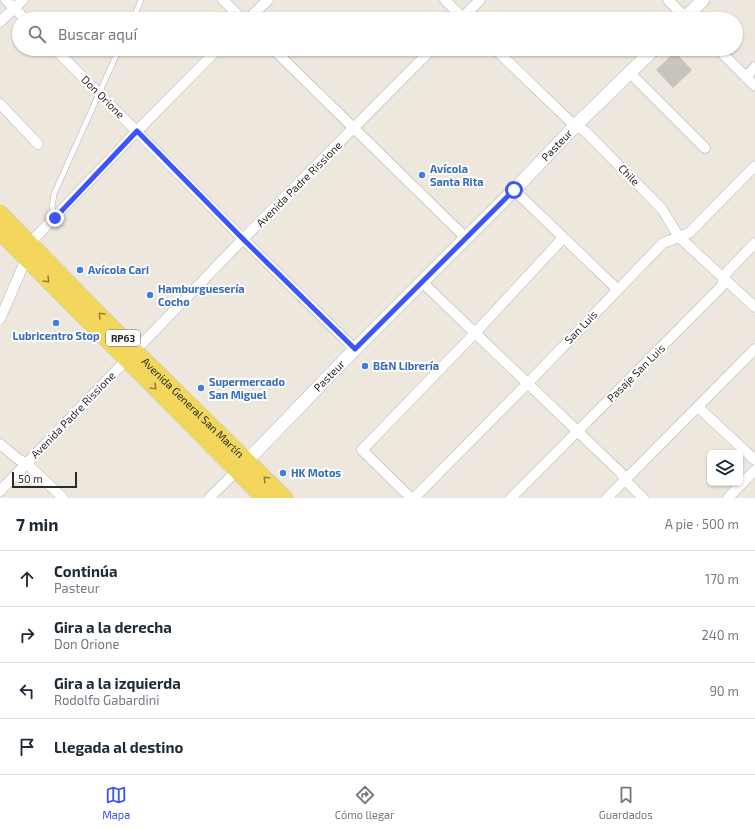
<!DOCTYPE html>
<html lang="es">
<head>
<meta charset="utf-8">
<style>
  body { margin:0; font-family:"Exo 2",sans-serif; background:#f2f2f3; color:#1f2937 }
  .controls { position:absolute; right:12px; bottom:12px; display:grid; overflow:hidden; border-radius:6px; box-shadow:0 1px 3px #0004 }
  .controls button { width:36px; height:36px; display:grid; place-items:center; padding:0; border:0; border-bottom:1px solid #e0e1e3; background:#fff; color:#1f2937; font:20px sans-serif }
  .scale { position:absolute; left:12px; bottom:10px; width:65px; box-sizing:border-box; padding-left:4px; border:2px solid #2b2b2b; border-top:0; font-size:11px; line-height:14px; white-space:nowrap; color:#2b2b2b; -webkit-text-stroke:3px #fff; paint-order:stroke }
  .stop { position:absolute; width:12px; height:12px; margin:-9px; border:3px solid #3b54fb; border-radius:50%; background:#fff }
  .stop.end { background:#3b54fb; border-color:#fff; box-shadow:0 1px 4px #0008 }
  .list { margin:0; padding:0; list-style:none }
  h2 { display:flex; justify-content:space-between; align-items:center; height:52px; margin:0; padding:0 16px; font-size:17px }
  h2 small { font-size:13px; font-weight:400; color:#747a83 }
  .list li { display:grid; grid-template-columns:26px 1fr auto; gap:12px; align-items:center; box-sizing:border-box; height:56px; padding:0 16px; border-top:1px solid #e0e1e3 }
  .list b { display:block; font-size:15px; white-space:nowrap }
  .list p { margin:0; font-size:13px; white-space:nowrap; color:#747a83 }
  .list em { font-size:13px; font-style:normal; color:#747a83 }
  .icon { flex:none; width:22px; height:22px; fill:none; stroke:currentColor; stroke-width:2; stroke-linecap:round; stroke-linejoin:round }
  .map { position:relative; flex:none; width:755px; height:498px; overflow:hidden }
  .search { position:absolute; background:#fff; box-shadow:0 1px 3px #0004; left:12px; right:12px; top:12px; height:44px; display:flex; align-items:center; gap:10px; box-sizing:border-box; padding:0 14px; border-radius:22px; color:#747a83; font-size:15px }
  .sheet { height:276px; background:#fff }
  nav { display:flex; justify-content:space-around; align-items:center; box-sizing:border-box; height:56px; border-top:1px solid #e0e1e3; background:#fff; font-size:11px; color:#747a83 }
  nav a { display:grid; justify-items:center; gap:2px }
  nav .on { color:#3b54fb }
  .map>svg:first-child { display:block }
  .building { fill:#c8c4bc }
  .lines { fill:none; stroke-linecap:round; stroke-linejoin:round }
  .service-casing { stroke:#b1b2be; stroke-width:6 }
  .minor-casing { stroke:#b1b2be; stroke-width:11 }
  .tertiary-casing { stroke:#b1b2be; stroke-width:14 }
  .primary-casing { stroke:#c8c8c8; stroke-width:17 }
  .service { stroke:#fff; stroke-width:5 }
  .minor { stroke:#fff; stroke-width:10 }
  .tertiary { stroke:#fff; stroke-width:13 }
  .primary { stroke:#f2d75c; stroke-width:16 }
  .oneway { stroke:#8e8144 }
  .route { stroke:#3b54fb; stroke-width:5 }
  .shop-dot { fill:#3f7fe0; stroke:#fff; stroke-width:1.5 }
  .labels { text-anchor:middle; stroke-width:4; stroke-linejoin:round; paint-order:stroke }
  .shield { fill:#fff; stroke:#6b6b6b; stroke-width:1 }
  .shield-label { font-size:10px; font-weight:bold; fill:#2b2b2b }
  .street-label { font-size:11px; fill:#2b2b2b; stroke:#fff }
  .shop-label { font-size:11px; font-weight:bold; fill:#366cbe; stroke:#fff; text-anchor:start }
</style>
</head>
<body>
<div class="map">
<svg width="755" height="498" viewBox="0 0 755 498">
  <rect width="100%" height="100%" fill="#ede7dd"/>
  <!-- building -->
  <polygon class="building" points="675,52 692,70 673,88 656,70"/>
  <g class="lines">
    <!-- service casing -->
    <g class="service-casing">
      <g id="service">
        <polyline points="133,19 141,0"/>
        <polyline points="55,218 52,207 54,194 119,49"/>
      </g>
    </g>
    <!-- minor casing -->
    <g class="minor-casing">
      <g id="minor">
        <polyline points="6,0 25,19"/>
        <polyline points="223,0 242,19"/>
        <polyline points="445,0 464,19"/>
        <polyline points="668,0 687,19"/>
        <polyline points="248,19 268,0"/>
        <polyline points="461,19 480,0"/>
        <polyline points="0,22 23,0"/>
        <polyline points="55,49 243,239 355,349"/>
        <polyline points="273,49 466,238"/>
        <polyline points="495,49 575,126 585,131 662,209 679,237 755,307"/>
        <polyline points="718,49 755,86"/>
        <polyline points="630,73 705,148"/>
        <polyline points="746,77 755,67"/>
        <polyline points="0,104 38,144"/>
        <polyline points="514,190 617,289"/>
        <polyline points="422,282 621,473 625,480 643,498"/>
        <polyline points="0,319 26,259 30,243 137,131 218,49"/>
        <polyline points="698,407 755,460"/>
        <polyline points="0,444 18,459 26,463 63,498"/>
        <polyline points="0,491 243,239 432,49"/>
        <polyline points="209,498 237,471"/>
        <polyline points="411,498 362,450 476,332 563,238"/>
        <polyline points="414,498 528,383 663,243 689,233 755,166"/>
        <polyline points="511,498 721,287 727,272 755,243"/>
        <polyline points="607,498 755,349"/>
        <polyline points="728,498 755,470"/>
      </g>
    </g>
    <!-- tertiary casing -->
    <g class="tertiary-casing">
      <g id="tertiary">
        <polyline points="684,19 703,0"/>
        <path id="s1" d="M 241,467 L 355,349 L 514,190 L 575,126 L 654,49"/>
      </g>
    </g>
    <!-- primary casing -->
    <g class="primary-casing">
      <g id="primary">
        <path id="s2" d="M 0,213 L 135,351 L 285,498"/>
        <polyline points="0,232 264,498"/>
      </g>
    </g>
    <!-- service -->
    <use href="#service" class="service"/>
    <!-- minor -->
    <use href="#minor" class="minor"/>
    <!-- tertiary -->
    <use href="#tertiary" class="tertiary"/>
    <!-- primary -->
    <use href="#primary" class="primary"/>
  </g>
  <!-- one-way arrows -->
  <defs><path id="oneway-chevron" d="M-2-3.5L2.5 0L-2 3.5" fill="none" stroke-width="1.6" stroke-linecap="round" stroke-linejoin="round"/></defs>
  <g class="oneway">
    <use href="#oneway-chevron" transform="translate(47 280) rotate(45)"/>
    <use href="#oneway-chevron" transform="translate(101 315) rotate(-134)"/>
    <use href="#oneway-chevron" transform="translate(154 387) rotate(45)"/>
    <use href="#oneway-chevron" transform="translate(266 479) rotate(-135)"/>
  </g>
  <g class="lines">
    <!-- route -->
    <polyline class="route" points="55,218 137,131 243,239 355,349 514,190"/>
  </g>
  <!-- markers -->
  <g class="shop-dot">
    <circle cx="422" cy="175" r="4"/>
    <circle cx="80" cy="270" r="4"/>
    <circle cx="150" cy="295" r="4"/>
    <circle cx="56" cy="323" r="4"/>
    <circle cx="365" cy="366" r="4"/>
    <circle cx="201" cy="388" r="4"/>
    <circle cx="283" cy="473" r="4"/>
  </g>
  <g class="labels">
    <!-- shield labels -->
    <rect class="shield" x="106" y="330" width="34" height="16" rx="3"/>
    <g class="shield-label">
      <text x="123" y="342">RP63</text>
    </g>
    <!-- street labels -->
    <g class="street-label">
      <text transform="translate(103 97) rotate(45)" y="4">Don Orione</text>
      <text dy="4" stroke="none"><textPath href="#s1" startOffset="451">Pasteur</textPath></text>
      <text transform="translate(629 175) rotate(46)" y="4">Chile</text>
      <text transform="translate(299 184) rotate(-45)" y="4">Avenida Padre Rissione</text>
      <text transform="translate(581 327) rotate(-46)" y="4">San Luis</text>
      <text transform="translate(636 373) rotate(-45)" y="4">Pasaje San Luis</text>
      <text dy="4" stroke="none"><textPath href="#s1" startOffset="127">Pasteur</textPath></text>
      <text dy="4" stroke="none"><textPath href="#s2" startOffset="274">Avenida General San Martín</textPath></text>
      <text transform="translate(73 415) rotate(-46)" y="4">Avenida Padre Rissione</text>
    </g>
    <!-- shop labels -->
    <g class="shop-label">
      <text x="430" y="173">Avícola<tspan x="430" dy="13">Santa Rita</tspan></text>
      <text x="88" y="274">Avícola Cari</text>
      <text x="158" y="293">Hamburguesería<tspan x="158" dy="13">Cocho</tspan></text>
      <text x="56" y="340" text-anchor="middle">Lubricentro Stop</text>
      <text x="373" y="370">B&amp;N Librería</text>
      <text x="209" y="386">Supermercado<tspan x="209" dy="13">San Miguel</tspan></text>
      <text x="291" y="477">HK Motos</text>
    </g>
  </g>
</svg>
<div class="controls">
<button><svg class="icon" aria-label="layers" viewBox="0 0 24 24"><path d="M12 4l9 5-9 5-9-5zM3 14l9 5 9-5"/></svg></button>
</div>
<div class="scale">50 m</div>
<div class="stop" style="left:514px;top:190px"></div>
<div class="stop end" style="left:55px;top:218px"></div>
<div class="search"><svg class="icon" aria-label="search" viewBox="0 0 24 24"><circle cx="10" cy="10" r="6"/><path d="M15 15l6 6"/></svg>Buscar aquí</div>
</div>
<section class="sheet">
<h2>7 min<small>A pie · 500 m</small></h2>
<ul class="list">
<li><svg class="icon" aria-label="ahead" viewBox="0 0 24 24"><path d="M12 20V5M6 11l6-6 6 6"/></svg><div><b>Continúa</b><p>Pasteur</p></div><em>170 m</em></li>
<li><svg class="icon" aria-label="right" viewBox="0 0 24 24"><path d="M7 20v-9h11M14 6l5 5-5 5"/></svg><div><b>Gira a la derecha</b><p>Don Orione</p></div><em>240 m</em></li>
<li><svg class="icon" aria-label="left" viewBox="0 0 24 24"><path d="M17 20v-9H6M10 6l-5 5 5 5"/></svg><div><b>Gira a la izquierda</b><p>Rodolfo Gabardini</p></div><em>90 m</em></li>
<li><svg class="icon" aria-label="arrive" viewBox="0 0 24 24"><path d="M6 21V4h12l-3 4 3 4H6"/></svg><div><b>Llegada al destino</b></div></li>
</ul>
</section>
<nav>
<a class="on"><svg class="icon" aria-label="map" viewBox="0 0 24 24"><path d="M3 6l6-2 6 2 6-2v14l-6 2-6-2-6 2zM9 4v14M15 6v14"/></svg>Mapa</a>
<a><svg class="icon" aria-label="directions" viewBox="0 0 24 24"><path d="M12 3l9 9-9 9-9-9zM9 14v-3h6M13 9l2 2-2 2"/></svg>Cómo llegar</a>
<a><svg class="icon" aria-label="saved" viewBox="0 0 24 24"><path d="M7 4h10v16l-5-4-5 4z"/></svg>Guardados</a>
</nav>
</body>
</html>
